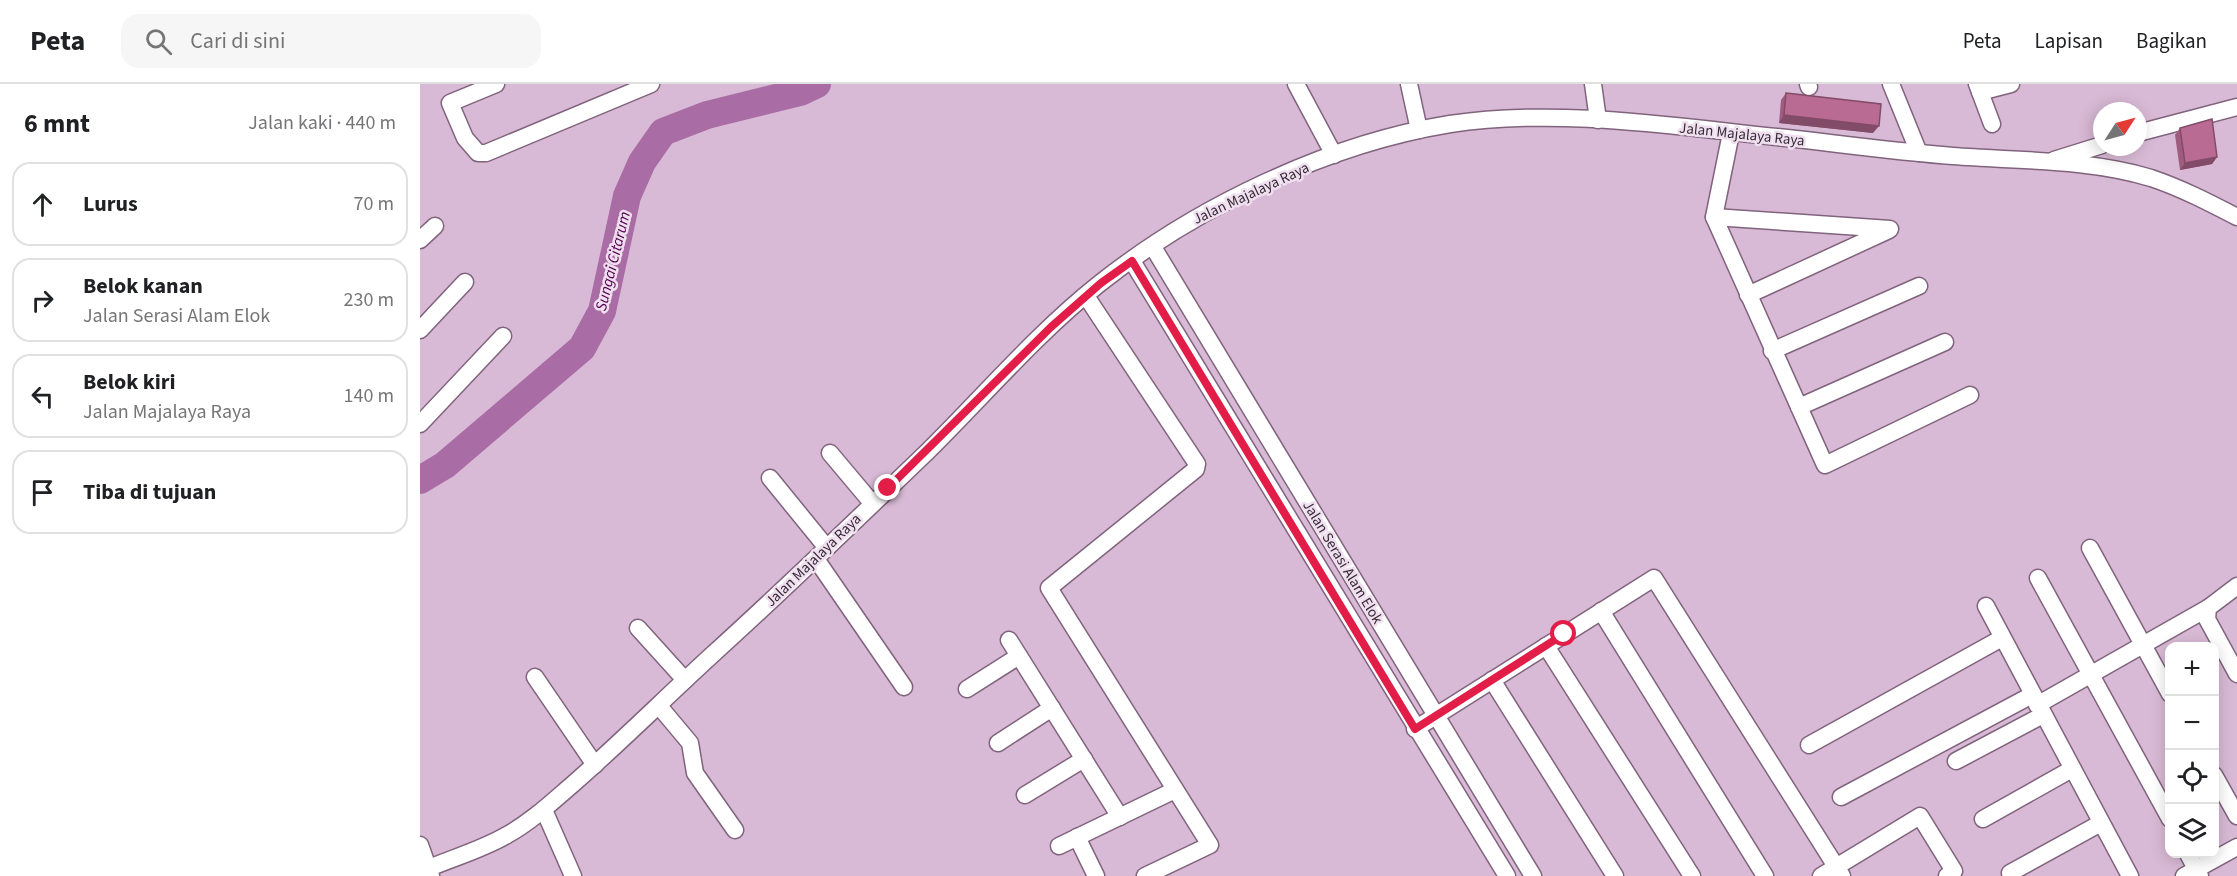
<!DOCTYPE html>
<html lang="id">
<head>
<meta charset="utf-8">
<style>
  body { margin:0; font-family:"Source Sans 3",sans-serif; background:#f6f6f6; color:#202124 }
  .controls { position:absolute; right:18px; bottom:18px; display:grid; overflow:hidden; border-radius:12px; box-shadow:0 3px 15px #0003 }
  .controls button { width:54px; height:54px; display:grid; place-items:center; padding:0; border:0; border-bottom:2px solid #e0e0e0; background:#fff; color:#202124; font:30px sans-serif }
  .compass { position:absolute; left:1673px; top:18px; width:54px; height:54px; border-radius:50%; background:#fff; box-shadow:0 3px 15px #0003; rotate:54deg }
  .stop { position:absolute; width:18px; height:18px; margin:-14px; border:4px solid #e11d48; border-radius:50%; background:#fff }
  .stop.end { background:#e11d48; border-color:#fff; box-shadow:0 2px 6px #0008 }
  .list { margin:0; padding:0; list-style:none }
  h2 { display:flex; justify-content:space-between; align-items:center; height:78px; margin:0; padding:0 24px; font-size:26px }
  h2 small { font-size:20px; font-weight:400; color:#757577 }
  .list li { display:grid; grid-template-columns:39px 1fr auto; gap:18px; align-items:center; box-sizing:border-box; height:84px; margin:0 12px 12px; padding:0 12px; border:2px solid #e0e0e0; border-radius:18px }
  .list b { display:block; font-size:22px; white-space:nowrap }
  .list p { margin:0; font-size:20px; white-space:nowrap; color:#757577 }
  .list em { font-size:20px; font-style:normal; color:#757577 }
  .icon { flex:none; width:33px; height:33px; fill:none; stroke:currentColor; stroke-width:2; stroke-linecap:round; stroke-linejoin:round }
  .map { position:relative; flex:none; width:1817px; height:792px; overflow:hidden }
  header { display:flex; align-items:center; gap:36px; box-sizing:border-box; height:84px; padding:0 30px; background:#fff; border-bottom:2px solid #e0e0e0 }
  header strong { font-size:28px }
  nav { display:flex; gap:33px; margin-inline-start:auto; font-size:21px }
  .search { width:420px; height:54px; background:#f6f6f6; display:flex; align-items:center; gap:15px; box-sizing:border-box; padding:0 21px; border-radius:18px; color:#757577; font-size:22px }
  main { display:flex }
  aside { flex:1; background:#fff }
  .map>svg:first-child { display:block }
  .lines { fill:none; stroke-linecap:round; stroke-linejoin:round }
  .river { stroke:#a96ca5; stroke-width:28 }
  .minor-casing { stroke:#80637d; stroke-width:19 }
  .minor { stroke:#fff; stroke-width:16 }
  .wall { fill:#9f5c7e }
  .shaded-wall { fill:#824b67 }
  .building { fill:#b96b93; stroke:#824b67; stroke-width:1.5 }
  .route { stroke:#e11d48; stroke-width:8 }
  .labels { text-anchor:middle; stroke-width:5; stroke-linejoin:round; paint-order:stroke }
  .street-label { font-size:15px; fill:#362a35; stroke:#f0e0ef }
  .water-label { font-size:16px; font-style:italic; fill:#510050; stroke:#f0e0ef }
</style>
</head>
<body>
<header>
<strong>Peta</strong>
<div class="search"><svg class="icon" aria-label="search" viewBox="0 0 24 24"><circle cx="10" cy="10" r="6"/><path d="M15 15l6 6"/></svg>Cari di sini</div>
<nav><a>Peta</a><a>Lapisan</a><a>Bagikan</a></nav>
</header>
<main>
<aside>
<h2>6 mnt<small>Jalan kaki · 440 m</small></h2>
<ul class="list">
<li><svg class="icon" aria-label="ahead" viewBox="0 0 24 24"><path d="M12 20V5M6 11l6-6 6 6"/></svg><div><b>Lurus</b></div><em>70 m</em></li>
<li><svg class="icon" aria-label="right" viewBox="0 0 24 24"><path d="M7 20v-9h11M14 6l5 5-5 5"/></svg><div><b>Belok kanan</b><p>Jalan Serasi Alam Elok</p></div><em>230 m</em></li>
<li><svg class="icon" aria-label="left" viewBox="0 0 24 24"><path d="M17 20v-9H6M10 6l-5 5 5 5"/></svg><div><b>Belok kiri</b><p>Jalan Majalaya Raya</p></div><em>140 m</em></li>
<li><svg class="icon" aria-label="arrive" viewBox="0 0 24 24"><path d="M6 21V4h12l-3 4 3 4H6"/></svg><div><b>Tiba di tujuan</b></div></li>
</ul>
</aside>
<div class="map">
<svg width="1817" height="792" viewBox="0 0 1817 792">
  <rect width="100%" height="100%" fill="#d9bad6"/>
  <g class="lines">
    <!-- river -->
    <polyline class="river" points="0,396 25,381 162,264 182,227 207,112 222,78 243,48 287,31 380,8 397,0"/>
    <!-- minor casing -->
    <g class="minor-casing">
      <g id="minor">
        <polyline points="76,0 30,19 45,54 58,69 66,69 231,0"/>
        <polyline points="876,0 914,71"/>
        <polyline points="989,0 999,46"/>
        <polyline points="1173,0 1178,36"/>
        <polyline points="1388,0 1389,3"/>
        <polyline points="1471,0 1499,69"/>
        <polyline points="1557,0 1572,40"/>
        <polyline points="1560,8 1591,0"/>
        <polyline points="1311,49 1294,133 1405,381 1550,311"/>
        <polyline points="1718,49 1817,23"/>
        <polyline points="1634,76 1682,61"/>
        <polyline points="1294,133 1470,145"/>
        <polyline points="0,156 15,142"/>
        <polyline points="733,163 1113,792"/>
        <polyline points="712,177 1087,792"/>
        <polyline points="1328,211 1469,146"/>
        <polyline points="666,212 777,380 776,385 629,504 790,761 725,792"/>
        <polyline points="0,246 45,198"/>
        <polyline points="1352,267 1499,202"/>
        <polyline points="1379,323 1525,258"/>
        <polyline points="0,340 83,252"/>
        <polyline points="410,369 452,419"/>
        <polyline points="350,394 407,464"/>
        <polyline points="1670,464 1750,610"/>
        <polyline points="396,475 484,603"/>
        <polyline points="1618,494 1750,735"/>
        <polyline points="1817,502 1788,524 1787,535 1817,590"/>
        <polyline points="1566,522 1710,792"/>
        <polyline points="1181,527 1345,792"/>
        <polyline points="218,544 265,596"/>
        <polyline points="589,556 700,733"/>
        <polyline points="1126,562 1272,792"/>
        <polyline points="115,593 175,681"/>
        <polyline points="1072,596 1195,792"/>
        <polyline points="547,605 599,572"/>
        <polyline points="1617,621 1788,524"/>
        <polyline points="239,622 270,659 275,689 315,746"/>
        <polyline points="995,645 1234,494 1422,792"/>
        <polyline points="578,659 632,624"/>
        <polyline points="1389,661 1582,554"/>
        <polyline points="1536,677 1623,631"/>
        <polyline points="1794,691 1817,732"/>
        <polyline points="605,711 664,675"/>
        <polyline points="1421,713 1612,611"/>
        <polyline points="124,726 153,792"/>
        <polyline points="1563,735 1652,685"/>
        <polyline points="657,753 676,792"/>
        <polyline points="0,761 11,792"/>
        <polyline points="639,762 755,706"/>
        <polyline points="1768,770 1780,792"/>
        <path d="M 0,788 C 28,775 60,767 87,751 C 112,737 132,718 153,700 C 201,658 245,614 292,571 C 365,505 435,437 506,369 C 563,313 616,250 679,200 C 776,123 907,60 1030,40 C 1143,23 1263,44 1376,55 C 1428,61 1480,68 1533,72 C 1598,77 1668,75 1731,94 C 1761,104 1790,119 1817,133"/>
        <polyline points="1590,789 1681,739"/>
        <polyline points="1401,792 1500,732 1534,787 1527,792"/>
        <polyline points="1764,792 1817,763"/>
      </g>
    </g>
    <!-- minor -->
    <use href="#minor" class="minor"/>
  </g>
  <!-- wall -->
  <g class="wall">
    <polygon points="1366,9 1453,49 1359,39 1361,16"/>
    <polygon points="1760,44 1797,73 1792,80 1760,86 1755,51"/>
  </g>
  <!-- shaded-wall -->
  <g class="shaded-wall">
    <polygon points="1364,31 1459,42 1453,49 1359,39"/>
    <polygon points="1797,73 1792,80 1760,86 1765,79"/>
  </g>
  <!-- building -->
  <g class="building">
    <polygon points="1366,9 1461,20 1459,42 1364,31"/>
    <polygon points="1792,35 1797,73 1765,79 1760,44"/>
  </g>
  <g class="lines">
    <!-- route -->
    <polyline class="route" points="468,404 631,243 681,199 712,177 995,645 1144,550"/>
  </g>
  <g class="labels">
    <!-- street labels -->
    <g class="street-label">
      <text transform="translate(1322 50) rotate(6)" y="5">Jalan Majalaya Raya</text>
      <text transform="translate(831 109) rotate(-25)" y="5">Jalan Majalaya Raya</text>
      <text transform="translate(393 476) rotate(-44)" y="5">Jalan Majalaya Raya</text>
      <text transform="translate(923 478) rotate(59)" y="5">Jalan Serasi Alam Elok</text>
    </g>
    <!-- water labels -->
    <g class="water-label">
      <text transform="translate(192 177) rotate(-76)" y="6">Sungai Citarum</text>
    </g>
  </g>
</svg>
<div class="controls">
<button>+</button>
<button>−</button>
<button><svg class="icon" aria-label="locate" viewBox="0 0 24 24"><circle cx="12" cy="12" r="6"/><path d="M12 2v4M12 18v4M2 12h4M18 12h4"/></svg></button>
<button><svg class="icon" aria-label="layers" viewBox="0 0 24 24"><path d="M12 4l9 5-9 5-9-5zM3 14l9 5 9-5"/></svg></button>
</div>
<svg class="compass" viewBox="-18 -18 36 36"><path d="M0-13l5 13h-10z" fill="#e53935"/><path d="M0 13l5-13h-10z" fill="#757577"/></svg>
<div class="stop" style="left:1144px;top:550px"></div>
<div class="stop end" style="left:468px;top:404px"></div>
</div>
</main>
</body>
</html>
